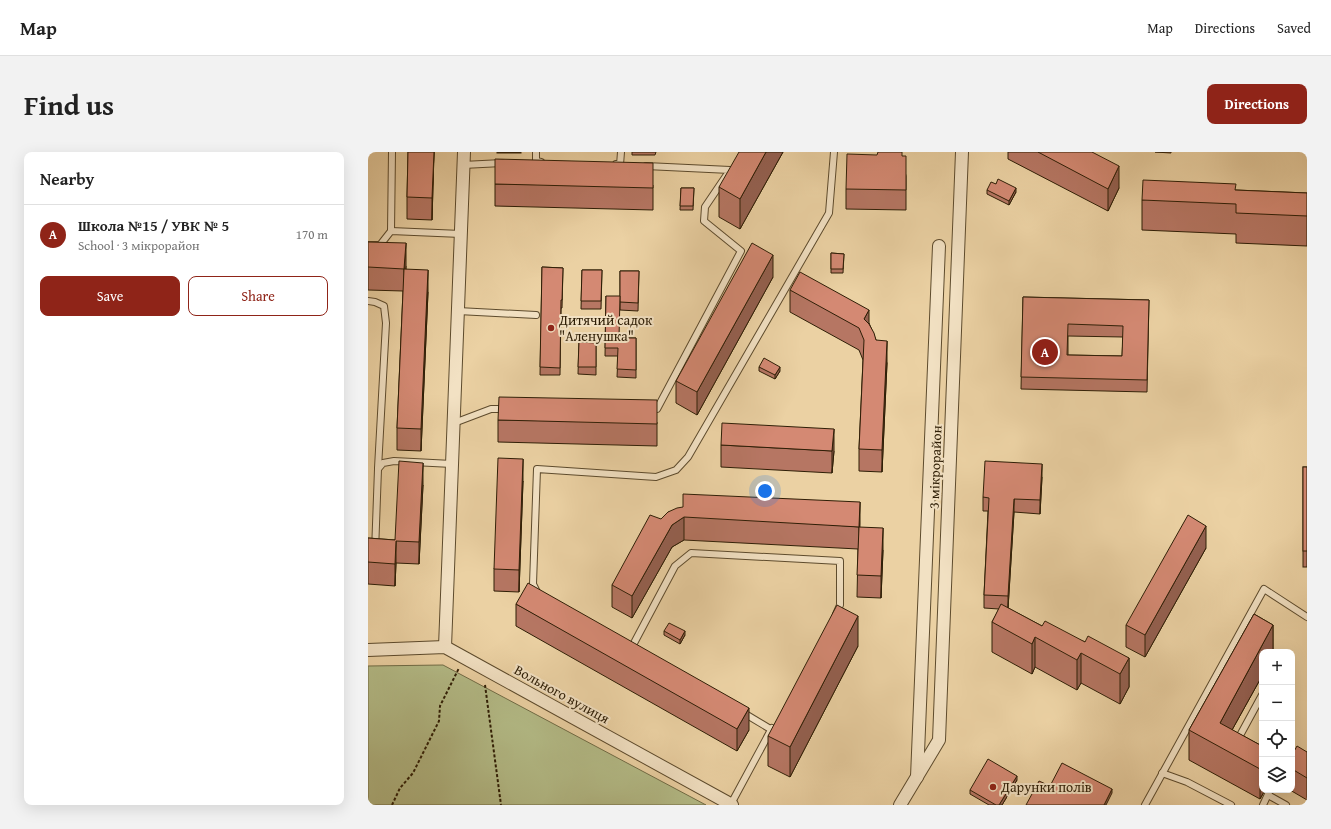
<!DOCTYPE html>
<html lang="en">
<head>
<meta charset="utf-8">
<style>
  body { margin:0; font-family:"Gentium Book Plus",serif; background:#f2f2f2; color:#222 }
  .controls { position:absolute; right:12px; bottom:12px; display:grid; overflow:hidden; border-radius:8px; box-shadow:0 4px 16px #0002 }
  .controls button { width:36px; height:36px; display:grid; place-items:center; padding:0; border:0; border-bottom:1px solid #e0e0e0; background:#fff; color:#222; font:20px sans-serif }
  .you { position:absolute; left:397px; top:339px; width:14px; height:14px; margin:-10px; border:3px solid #fff; border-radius:50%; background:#1a73e8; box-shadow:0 0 0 6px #1a73e833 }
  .badge { display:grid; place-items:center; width:26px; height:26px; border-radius:50%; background:#8f2418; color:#fff; font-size:13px; font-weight:700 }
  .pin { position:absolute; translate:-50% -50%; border:2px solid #fff; box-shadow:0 1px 4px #0006 }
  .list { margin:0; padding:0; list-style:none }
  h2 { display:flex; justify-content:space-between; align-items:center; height:52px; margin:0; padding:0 16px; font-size:17px }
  h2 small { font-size:13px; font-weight:400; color:#767676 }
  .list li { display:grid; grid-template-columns:26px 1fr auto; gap:12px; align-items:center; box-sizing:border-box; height:60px; padding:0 16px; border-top:1px solid #e0e0e0 }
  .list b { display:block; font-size:15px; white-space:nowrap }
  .list p { margin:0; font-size:13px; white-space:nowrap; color:#767676 }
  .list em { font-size:13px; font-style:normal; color:#767676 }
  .actions { display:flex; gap:8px; padding:12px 16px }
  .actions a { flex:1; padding:9px 0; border:1px solid #8f2418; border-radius:8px; text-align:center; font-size:14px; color:#8f2418 }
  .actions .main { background:#8f2418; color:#fff }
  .icon { flex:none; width:22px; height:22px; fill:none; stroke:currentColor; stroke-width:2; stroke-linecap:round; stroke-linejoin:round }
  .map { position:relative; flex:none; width:939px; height:653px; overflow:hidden; border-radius:8px }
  header { display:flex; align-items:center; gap:24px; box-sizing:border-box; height:56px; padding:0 20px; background:#fff; border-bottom:1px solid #e0e0e0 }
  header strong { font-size:19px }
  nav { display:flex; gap:22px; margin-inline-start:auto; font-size:14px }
  .intro { display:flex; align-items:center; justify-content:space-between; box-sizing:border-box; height:96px; padding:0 24px }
  h1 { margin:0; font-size:28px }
  .button { padding:10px 18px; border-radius:8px; background:#8f2418; color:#fff; font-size:14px; font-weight:700 }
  main { display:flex; gap:24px; padding:0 24px }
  aside { flex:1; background:#fff; border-radius:8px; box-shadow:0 4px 16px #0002 }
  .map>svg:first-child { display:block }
  .green { fill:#b4bc88; stroke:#716d47 }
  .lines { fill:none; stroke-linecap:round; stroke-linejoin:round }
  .lane-casing { stroke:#5d4b2d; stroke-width:8 }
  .street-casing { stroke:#5d4b2d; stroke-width:14 }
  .path { stroke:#2e1e06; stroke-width:2; stroke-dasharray:3 2; stroke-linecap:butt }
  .lane { stroke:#f2e1c3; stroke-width:6 }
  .street { stroke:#f2e1c3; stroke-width:12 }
  .wall { fill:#b67663; stroke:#2e1e06; fill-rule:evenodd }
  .shaded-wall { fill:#946050; stroke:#2e1e06 }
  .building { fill:#d48973; stroke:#2e1e06; fill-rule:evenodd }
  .poi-dot { fill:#8f2418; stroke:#f2e1c3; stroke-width:1.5 }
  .labels { text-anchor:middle; stroke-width:4; stroke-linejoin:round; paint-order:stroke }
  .poi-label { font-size:14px; fill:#2e1e06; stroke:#f2e1c3; text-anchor:start }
  .street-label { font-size:14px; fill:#2e1e06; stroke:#f2e1c3 }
</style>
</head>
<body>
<header>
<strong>Map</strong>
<nav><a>Map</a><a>Directions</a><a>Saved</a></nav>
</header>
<div class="intro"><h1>Find us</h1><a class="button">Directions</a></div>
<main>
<aside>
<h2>Nearby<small></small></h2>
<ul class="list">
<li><span class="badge">A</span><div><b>Школа №15 / УВК № 5</b><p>School · 3 мікрорайон</p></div><em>170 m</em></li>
</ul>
<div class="actions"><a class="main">Save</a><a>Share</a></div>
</aside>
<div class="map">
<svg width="939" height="653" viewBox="0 0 939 653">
  <rect width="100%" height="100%" fill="#ebd1a3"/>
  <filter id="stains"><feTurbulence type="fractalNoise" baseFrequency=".005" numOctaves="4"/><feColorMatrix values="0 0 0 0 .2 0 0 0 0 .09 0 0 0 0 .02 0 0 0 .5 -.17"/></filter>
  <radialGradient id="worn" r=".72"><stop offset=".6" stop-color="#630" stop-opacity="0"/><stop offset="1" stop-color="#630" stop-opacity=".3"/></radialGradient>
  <!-- green -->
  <polygon class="green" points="75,513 338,653 0,653 0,514"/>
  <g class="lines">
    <!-- lane casing -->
    <g class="lane-casing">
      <g id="lane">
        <polyline points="168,0 168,9 173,10"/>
        <polyline points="248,12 252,13 253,0"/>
        <polyline points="95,13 134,11"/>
        <polyline points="278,14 362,18"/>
        <polyline points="23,79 24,0"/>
        <polyline points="0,93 12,93 23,79 93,82"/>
        <polyline points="0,149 7,150 16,154 18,171 10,316"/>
        <polyline points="90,159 168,163"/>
        <polyline points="283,257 289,257 373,99 336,69 337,55 358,24"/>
        <polyline points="86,271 123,257 138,257"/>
        <polyline points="0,402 7,400 10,317 15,311 26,309 84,312"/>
        <polyline points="169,440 165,432 169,317 288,325 308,318 320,305 461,61 466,0"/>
        <polyline points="265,493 307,414 323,401 472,409 472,453 468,462"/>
        <polyline points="374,560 404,578"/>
        <polyline points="869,589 894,543"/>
        <polyline points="794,621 819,630 863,653"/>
        <polyline points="900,643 918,653"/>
        <polyline points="363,652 404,576"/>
        <polyline points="777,653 896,437 939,465"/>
        <polyline points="895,653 902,638"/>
      </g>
    </g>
    <!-- street casing -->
    <g class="street-casing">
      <g id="street">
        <polyline points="77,495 96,0"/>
        <polyline points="0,498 77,495 364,653"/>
        <polyline points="549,625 571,94"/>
        <polyline points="532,653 571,588 594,0"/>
      </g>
    </g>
    <!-- path -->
    <g class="path">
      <polyline points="117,533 133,653"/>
      <polyline points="24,653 32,636 45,621 71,569 72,554 91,516"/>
    </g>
    <!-- lane -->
    <use href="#lane" class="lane"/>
    <!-- street -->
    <use href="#street" class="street"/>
  </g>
  <!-- wall -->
  <g class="wall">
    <polygon points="40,0 66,0 64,68 39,67 39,45"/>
    <rect x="129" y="0" width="24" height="1"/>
    <polygon points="264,0 288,0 287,3 264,3"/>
    <polygon points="415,0 372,77 351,65 351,35"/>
    <polygon points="640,0 724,0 751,36 740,59 640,7"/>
    <polygon points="787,0 803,0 803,1"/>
    <polygon points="534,4 538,24 538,58 478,57 478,37"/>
    <polygon points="127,32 285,33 285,58 127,54"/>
    <polygon points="628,32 648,40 641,53 619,42 619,38"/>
    <polygon points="313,36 326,36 325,58 312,58"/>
    <polygon points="868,38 939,41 939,94 868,91 868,82 774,78 774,48"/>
    <polygon points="0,90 38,114 38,117 60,140 53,299 29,298 29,276 35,139 0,138"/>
    <polygon points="463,101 476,102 475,121 463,121"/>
    <polygon points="174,115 195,116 194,156 193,156 192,223 172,223"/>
    <polygon points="214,118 234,118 233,157 213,157"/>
    <polygon points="252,119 271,119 270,159 252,158"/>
    <polygon points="405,125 329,263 308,251 308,229"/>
    <polygon points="422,138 501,171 508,188 519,211 514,320 491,319 491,297 495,208 491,198 422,160"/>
    <polygon points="238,144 251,186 268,186 268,226 249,225 250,204 237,204"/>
    <path d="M 655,145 L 781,148 L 779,240 L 653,237 ZM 700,184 L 755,185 L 754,204 L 700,203 Z"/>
    <polygon points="211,190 228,191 228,223 210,222"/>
    <polygon points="391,215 412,219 407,227 391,219"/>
    <polygon points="130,268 289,270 289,294 130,290"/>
    <polygon points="353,293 466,299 464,321 353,315"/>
    <rect x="935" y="315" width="4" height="100"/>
    <polygon points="674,325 672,362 646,360 640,456 674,474 761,506 761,535 752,552 713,531 709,538 667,515 664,522 624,500 624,470 631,457 616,456 616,443 620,359 615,359 615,345"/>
    <polygon points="155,329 151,440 126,439 126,417"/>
    <polygon points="55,333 51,412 28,411 27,434 0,432 0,386 27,388"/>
    <polygon points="300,360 492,375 515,398 513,446 489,445 490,397 316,388 304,395 264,466 244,455 244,433"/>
    <polygon points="838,396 777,505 758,495 758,473"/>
    <polygon points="148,452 381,578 369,599 148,474"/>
    <polygon points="886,462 905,473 905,500 894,500 894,524 864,578 894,594 894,638 897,638 892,647 821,608 821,578"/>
    <polygon points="296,479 317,483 312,492 296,483"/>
    <polygon points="490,494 422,625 400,614 400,584"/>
    <polygon points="939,600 939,648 922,638 924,638 924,603"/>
    <polygon points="649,628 634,653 621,653 602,642 602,638"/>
  </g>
  <!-- shaded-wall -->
  <g class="shaded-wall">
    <polygon points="66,0 64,68 64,46"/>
    <polygon points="398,0 415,0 372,77 372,47"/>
    <polygon points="751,14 751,36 740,59 740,37"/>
    <polygon points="648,36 648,40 641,53 641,49"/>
    <polygon points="38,91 38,114 36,139 36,117"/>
    <polygon points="405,103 405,125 329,263 329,240"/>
    <polygon points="60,118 60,140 53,299 53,277"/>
    <polygon points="501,158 501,180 496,167"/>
    <polygon points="519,189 519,211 514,320 514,298"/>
    <polygon points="412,215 412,219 407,227 407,223"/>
    <polygon points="466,277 466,299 464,321 464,299"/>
    <polygon points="155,307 155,329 151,440 151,418"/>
    <polygon points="55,311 55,333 51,412 51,390"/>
    <polygon points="674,312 674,325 672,362 672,348"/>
    <polygon points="646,347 646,360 640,457 640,444"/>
    <polygon points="492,350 492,372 491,397 491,375"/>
    <polygon points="316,365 316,388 304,395 264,466 264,444 304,373"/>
    <polygon points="838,374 838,396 777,505 777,483"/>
    <polygon points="515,376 515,398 513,446 513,424"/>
    <polygon points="28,389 28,411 27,434 27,412"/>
    <polygon points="490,464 490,494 422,625 422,595"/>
    <polygon points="905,473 905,500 894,500 894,524 854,596 852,571"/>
    <polygon points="317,479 317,483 312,492 312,488"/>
    <polygon points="667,485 667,515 664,522 664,492"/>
    <polygon points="713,501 713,531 709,538 709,508"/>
    <polygon points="761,506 761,535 752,552 752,522"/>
    <polygon points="381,556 381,578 369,599 369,577"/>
    <polygon points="894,613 894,638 897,638 892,647 892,617"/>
    <polygon points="649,624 649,628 634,653 631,653"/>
    <polygon points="744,637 744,641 738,653 736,653"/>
  </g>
  <!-- building -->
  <g class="building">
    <polygon points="40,0 66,0 64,46 39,45"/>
    <polygon points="371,0 398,0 372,47 351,35"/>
    <polygon points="510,0 534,0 534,4 538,4 538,38 478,37 479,2 509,3"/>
    <polygon points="670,0 724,0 751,14 740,37"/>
    <polygon points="127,7 285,11 285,36 127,32"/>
    <polygon points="630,27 648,36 641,49 619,38 623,30 628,32"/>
    <polygon points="775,28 868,32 867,38 939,41 939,64 868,61 868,52 774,48"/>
    <polygon points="313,36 326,36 325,54 312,54"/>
    <polygon points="0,90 38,91 36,117 0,115"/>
    <polygon points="384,91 405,103 329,240 308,229"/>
    <polygon points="463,101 476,102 475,117 463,117"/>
    <polygon points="174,115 195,116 194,148 193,148 192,216 172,215"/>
    <polygon points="36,117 60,118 53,277 29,276"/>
    <polygon points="214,118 234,118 233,149 213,149"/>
    <polygon points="252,119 271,119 270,151 252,150"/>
    <polygon points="432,120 501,158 496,167 501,172 506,181 508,188 519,189 514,298 491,297 496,188 491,176 422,138"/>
    <polygon points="238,144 252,144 251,186 268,186 268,218 249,217 250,196 237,196"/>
    <path d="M 655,145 L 781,148 L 779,228 L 653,225 ZM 700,172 L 755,174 L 754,204 L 699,203 Z"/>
    <polygon points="211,190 228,191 228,215 210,215"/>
    <polygon points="396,206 412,215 407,223 391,215"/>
    <polygon points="131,245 289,248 289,272 130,268"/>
    <polygon points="354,271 466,277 464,299 353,293"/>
    <polygon points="130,306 155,307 151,418 126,417"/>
    <polygon points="31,309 55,311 51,390 28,389 27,412 0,410 0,386 27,388"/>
    <polygon points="617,309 674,312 672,348 646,347 640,444 616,443 621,346 615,345"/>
    <rect x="935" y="315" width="4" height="84"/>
    <polygon points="315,342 492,350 491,375 316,365 304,373 264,444 244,433 282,363 293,367 300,360 309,356 315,355"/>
    <polygon points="820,363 838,374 777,483 758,473"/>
    <polygon points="491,375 515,376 513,424 489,423"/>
    <polygon points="160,431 381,556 369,577 148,452"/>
    <polygon points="633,452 674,474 677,469 717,490 720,484 761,506 752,522 713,501 709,508 667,485 664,492 624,470"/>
    <polygon points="469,453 490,464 422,595 400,584"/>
    <polygon points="886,462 905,473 852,571 894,594 894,613 892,617 821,578"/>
    <polygon points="301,471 317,479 312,488 296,479"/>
    <polygon points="929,594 939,600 939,626 924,617 924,603"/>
    <polygon points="620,607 649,624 631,653 628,653 602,638"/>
    <polygon points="694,611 744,637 736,653 658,653 671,629 682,634"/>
  </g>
  <!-- markers -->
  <g class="poi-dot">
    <circle cx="183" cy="176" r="4"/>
    <circle cx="625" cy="635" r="4"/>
  </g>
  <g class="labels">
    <!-- poi labels -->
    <g class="poi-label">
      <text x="191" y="173">Дитячий садок<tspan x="191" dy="16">"Аленушка"</tspan></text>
      <text x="633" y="640">Дарунки полів</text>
    </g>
    <!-- street labels -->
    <g class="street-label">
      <text transform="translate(567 315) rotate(-88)" y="5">3 мікрорайон</text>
      <text transform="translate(194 542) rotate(29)" y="5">Вольного вулиця</text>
    </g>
  </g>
  <rect width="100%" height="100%" filter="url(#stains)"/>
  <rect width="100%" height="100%" fill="url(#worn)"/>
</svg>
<div class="controls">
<button>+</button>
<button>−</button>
<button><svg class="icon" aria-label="locate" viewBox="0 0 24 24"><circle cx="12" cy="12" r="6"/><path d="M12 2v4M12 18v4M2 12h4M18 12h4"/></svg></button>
<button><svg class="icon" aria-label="layers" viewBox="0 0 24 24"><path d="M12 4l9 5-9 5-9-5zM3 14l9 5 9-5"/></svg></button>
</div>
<div class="you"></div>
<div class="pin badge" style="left:677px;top:200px">A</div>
</div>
</main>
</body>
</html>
